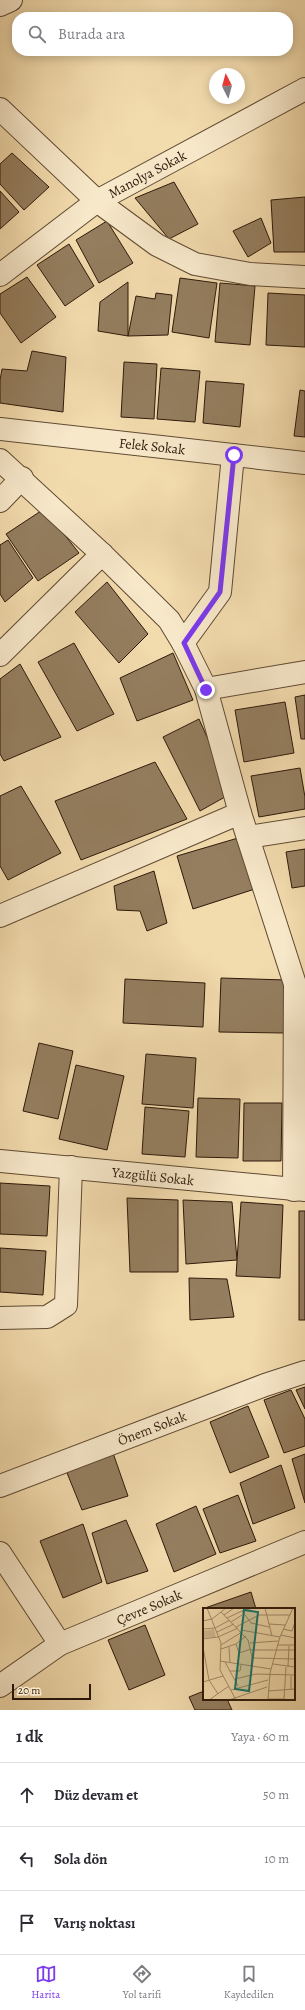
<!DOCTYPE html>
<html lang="tr">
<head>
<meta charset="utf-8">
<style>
  body { margin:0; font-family:Alegreya,serif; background:#f7f7f7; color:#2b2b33 }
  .compass { position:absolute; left:209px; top:68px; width:36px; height:36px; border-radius:50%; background:#fff; box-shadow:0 2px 10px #0003; rotate:354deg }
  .scale { position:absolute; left:12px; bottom:10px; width:79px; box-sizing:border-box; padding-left:4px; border:2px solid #2e190a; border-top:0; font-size:11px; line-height:14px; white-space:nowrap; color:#2e190a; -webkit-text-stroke:3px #f7e8ca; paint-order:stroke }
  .stop { position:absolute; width:12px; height:12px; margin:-9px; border:3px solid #7c3aed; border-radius:50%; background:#fff }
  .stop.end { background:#7c3aed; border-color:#fff; box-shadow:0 1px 4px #0008 }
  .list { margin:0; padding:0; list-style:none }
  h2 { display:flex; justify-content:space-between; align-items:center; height:52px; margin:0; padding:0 16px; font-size:17px }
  h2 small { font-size:13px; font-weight:400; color:#7c7c81 }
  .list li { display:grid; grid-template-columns:26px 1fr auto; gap:12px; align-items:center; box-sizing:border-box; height:64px; padding:0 16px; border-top:1px solid #e1e1e2 }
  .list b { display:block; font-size:15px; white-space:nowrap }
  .list em { font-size:13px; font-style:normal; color:#7c7c81 }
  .icon { flex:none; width:22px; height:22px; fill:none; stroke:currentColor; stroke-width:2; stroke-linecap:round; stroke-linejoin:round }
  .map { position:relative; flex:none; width:305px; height:1710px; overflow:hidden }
  .search { position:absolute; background:#fff; box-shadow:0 2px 10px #0003; left:12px; right:12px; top:12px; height:44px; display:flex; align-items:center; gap:10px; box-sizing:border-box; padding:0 14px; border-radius:16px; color:#7c7c81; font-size:15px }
  .sheet { height:244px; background:#fff }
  nav { display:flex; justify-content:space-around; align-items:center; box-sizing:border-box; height:56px; border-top:1px solid #e1e1e2; background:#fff; font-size:11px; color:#7c7c81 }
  nav a { display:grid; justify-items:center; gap:2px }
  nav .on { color:#7c3aed }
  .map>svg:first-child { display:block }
  .building { fill:#947e5f; stroke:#2e190a }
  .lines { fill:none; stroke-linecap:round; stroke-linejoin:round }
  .street-casing { stroke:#5f4a33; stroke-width:24 }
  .street { stroke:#f7e8ca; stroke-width:22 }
  .route { stroke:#7c3aed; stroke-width:5 }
  .labels { text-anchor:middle; stroke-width:3; stroke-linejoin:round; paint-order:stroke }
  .street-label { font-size:14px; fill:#2e190a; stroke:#f7e8ca }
  .inset-road { fill:none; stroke:#a48d6c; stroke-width:1 }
  .view { fill:#0f766e; fill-opacity:0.15; stroke:#0f766e; stroke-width:2 }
  .inset-edge { fill:none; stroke:#2e190a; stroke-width:2 }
</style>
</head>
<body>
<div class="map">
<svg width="305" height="1710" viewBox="0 0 305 1710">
  <rect width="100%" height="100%" fill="#f2dbad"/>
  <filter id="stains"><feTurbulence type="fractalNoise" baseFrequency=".005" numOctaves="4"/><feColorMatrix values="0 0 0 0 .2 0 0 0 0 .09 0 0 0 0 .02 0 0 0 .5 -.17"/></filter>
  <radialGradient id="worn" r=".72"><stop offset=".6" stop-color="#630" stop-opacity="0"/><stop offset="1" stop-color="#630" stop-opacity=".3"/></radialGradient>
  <!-- building -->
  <g class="building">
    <polygon points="12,153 49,187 24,210 0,184 0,164"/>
    <polygon points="174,182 198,224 169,239 135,198"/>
    <polygon points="0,191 19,212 0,229"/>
    <polygon points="305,197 305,252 274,252 271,200"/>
    <polygon points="261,218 271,243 248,257 233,231"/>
    <polygon points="107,221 133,263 99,283 76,240"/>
    <polygon points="69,244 94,286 65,306 37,265"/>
    <polygon points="27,277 56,317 21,343 0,313 0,294"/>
    <polygon points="180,278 217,283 209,338 172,332"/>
    <polygon points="128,282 128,336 98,331 100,302"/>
    <polygon points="220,283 255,286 250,345 215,342"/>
    <polygon points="156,293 172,295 168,335 128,336 136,296 155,299"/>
    <polygon points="268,293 305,295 305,347 266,345"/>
    <polygon points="32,351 66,357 63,412 0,403 0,380 2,369 27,371"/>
    <polygon points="124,362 157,364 154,419 121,417"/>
    <polygon points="161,368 200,371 195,422 157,419"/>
    <polygon points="206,381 244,384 240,427 203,423"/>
    <polygon points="300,390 305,391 305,437 294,436"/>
    <polygon points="44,509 79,553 38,581 6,534"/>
    <polygon points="8,540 33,578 5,602 0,594 0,545"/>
    <polygon points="107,582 148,634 119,663 75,612"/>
    <polygon points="74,643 114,714 77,731 38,662"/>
    <polygon points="173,653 193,700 137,721 120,678"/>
    <polygon points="20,664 61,737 4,761 0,754 0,679"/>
    <polygon points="305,695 305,739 301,739 295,697"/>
    <polygon points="285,702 294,753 244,762 235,710"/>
    <polygon points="199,719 232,793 200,811 163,737"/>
    <polygon points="155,762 187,819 81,860 55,801"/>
    <polygon points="300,768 305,797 305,809 259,817 251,776"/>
    <polygon points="21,786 61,853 8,880 0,866 0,796"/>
    <polygon points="238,838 258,888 193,909 177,856"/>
    <polygon points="305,849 305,886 292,888 286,852"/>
    <polygon points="154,871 167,923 147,931 140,911 117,910 114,886"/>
    <polygon points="221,978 286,980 284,1033 219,1032"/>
    <polygon points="125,979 205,983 203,1027 123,1023"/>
    <polygon points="39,1043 73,1051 58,1119 23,1111"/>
    <polygon points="146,1054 196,1058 193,1108 142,1104"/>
    <polygon points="76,1065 124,1076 107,1150 59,1139"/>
    <polygon points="198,1098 240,1099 238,1158 196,1157"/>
    <polygon points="244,1103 282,1103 281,1161 243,1161"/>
    <polygon points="145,1107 189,1111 185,1157 142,1154"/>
    <polygon points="0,1183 50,1186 47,1236 0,1234"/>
    <polygon points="127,1198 178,1200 178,1272 130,1272"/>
    <polygon points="183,1200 232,1202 237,1260 186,1264"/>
    <polygon points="241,1202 283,1205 280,1278 236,1276"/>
    <rect x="299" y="1211" width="6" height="109"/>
    <polygon points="0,1248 46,1251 43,1295 0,1292"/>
    <polygon points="189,1278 227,1279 234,1317 190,1320"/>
    <polygon points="305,1387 305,1409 296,1390"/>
    <polygon points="291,1390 305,1419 305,1446 284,1453 264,1400"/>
    <polygon points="248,1406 269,1457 230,1473 210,1422"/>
    <polygon points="113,1453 128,1496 82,1510 65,1468"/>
    <polygon points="305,1454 305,1503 292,1459"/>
    <polygon points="281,1465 295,1508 253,1524 240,1483"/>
    <polygon points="238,1495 256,1541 220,1553 203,1509"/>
    <polygon points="196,1506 216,1554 174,1572 156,1524"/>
    <polygon points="126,1520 148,1571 107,1584 92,1533"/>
    <polygon points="83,1524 102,1582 63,1598 40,1541"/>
    <polygon points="251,1592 256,1609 205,1609 205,1608"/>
    <polygon points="145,1625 165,1675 129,1690 108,1640"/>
    <polygon points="204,1691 204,1699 227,1699 232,1710 195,1710 189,1697"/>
  </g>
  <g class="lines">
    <!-- street casing -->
    <g class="street-casing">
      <g id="street">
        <polyline points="0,5 11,0"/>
        <polyline points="0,109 97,201 157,245 195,264 250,274 305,277"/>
        <polyline points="0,275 97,201 305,89"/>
        <polyline points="0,429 305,463"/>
        <polyline points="0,460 102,554 169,620 183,643 206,689 240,813 295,984 294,1190"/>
        <polyline points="0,501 22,478"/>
        <polyline points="183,643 220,592 233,455"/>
        <polyline points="0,655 102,554"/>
        <polyline points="206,689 305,672"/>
        <polyline points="248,837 305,828"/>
        <polyline points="0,916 240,813"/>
        <polyline points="0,1161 305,1190"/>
        <polyline points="0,1318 47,1317 66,1305 71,1167"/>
        <polyline points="0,1486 265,1385 305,1372"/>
        <polyline points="0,1553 60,1644"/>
        <polyline points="0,1686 60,1644 305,1542"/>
      </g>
    </g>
    <!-- street -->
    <use href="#street" class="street"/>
  </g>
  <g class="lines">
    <!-- route -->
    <polyline class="route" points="206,690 184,643 220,592 234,455"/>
  </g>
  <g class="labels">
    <!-- street labels -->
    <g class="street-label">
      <text transform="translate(147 174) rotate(-28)" y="5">Manolya Sokak</text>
      <text transform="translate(152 446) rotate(6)" y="5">Felek Sokak</text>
      <text transform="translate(153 1176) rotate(6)" y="5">Yazgülü Sokak</text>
      <text transform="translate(152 1428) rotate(-21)" y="5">Önem Sokak</text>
      <text transform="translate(149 1607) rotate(-23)" y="5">Çevre Sokak</text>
    </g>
  </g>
  <!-- overview -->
  <g transform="translate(203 1608)">
    <rect width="92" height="92" fill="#f2dbad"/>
    <path d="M 11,21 L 13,29 L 0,30 L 0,23 Z" fill="#d1ba91"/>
    <path class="inset-road" d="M 4,0 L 18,35 L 17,62 L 33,92M 41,0 L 41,2 L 52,0M 62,0 L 69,28M 39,3 L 48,15 L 66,19M 18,4 L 45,32 L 49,49 L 48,59M 21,7 L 31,0M 24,10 L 41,2M 0,13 L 9,11 L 23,0M 28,14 L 39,7M 66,16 L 82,17M 33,19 L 56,7 L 87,7M 0,21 L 12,20 L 27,12M 80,21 L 89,23 L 92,14M 38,22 L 77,29M 14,24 L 31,16M 78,27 L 92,30M 0,31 L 15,29 L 35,20M 47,35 L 75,33M 33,36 L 36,45 L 35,56M 18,37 L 39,24M 75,37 L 92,37M 0,39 L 6,72 L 15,86M 26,39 L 27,55M 18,41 L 33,36 L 43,28M 48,42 L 92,42M 36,45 L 48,41M 50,50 L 92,51M 17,53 L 68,61M 22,54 L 35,78M 70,56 L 92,59M 85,59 L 86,38M 27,63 L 37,63 L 38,57M 32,71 L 53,66 L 92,67M 0,74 L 20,68M 28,82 L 65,72M 88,82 L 88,68M 65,83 L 92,81M 65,91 L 81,91M 6,92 L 26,78M 26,92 L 64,79M 65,92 L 67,65 L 77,29 L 90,0M 81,92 L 83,59"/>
    <path class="view" d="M 41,2 L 55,4 L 46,83 L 32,81 Z"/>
    <rect width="92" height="92" class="inset-edge"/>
  </g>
  <rect width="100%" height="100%" filter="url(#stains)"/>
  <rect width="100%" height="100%" fill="url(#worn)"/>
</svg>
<svg class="compass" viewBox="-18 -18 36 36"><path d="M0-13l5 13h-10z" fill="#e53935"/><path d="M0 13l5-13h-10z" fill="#7c7c81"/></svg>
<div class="scale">20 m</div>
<div class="stop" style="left:234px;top:455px"></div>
<div class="stop end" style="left:206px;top:690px"></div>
<div class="search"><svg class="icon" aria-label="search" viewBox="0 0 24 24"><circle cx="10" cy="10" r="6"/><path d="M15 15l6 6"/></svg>Burada ara</div>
</div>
<section class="sheet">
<h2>1 dk<small>Yaya · 60 m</small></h2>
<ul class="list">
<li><svg class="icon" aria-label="ahead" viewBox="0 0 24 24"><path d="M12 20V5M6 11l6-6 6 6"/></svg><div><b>Düz devam et</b></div><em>50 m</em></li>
<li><svg class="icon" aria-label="left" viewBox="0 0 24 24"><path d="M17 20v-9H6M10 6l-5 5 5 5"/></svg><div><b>Sola dön</b></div><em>10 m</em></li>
<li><svg class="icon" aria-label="arrive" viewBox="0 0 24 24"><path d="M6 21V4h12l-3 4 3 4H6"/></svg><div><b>Varış noktası</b></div></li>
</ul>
</section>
<nav>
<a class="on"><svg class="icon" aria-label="map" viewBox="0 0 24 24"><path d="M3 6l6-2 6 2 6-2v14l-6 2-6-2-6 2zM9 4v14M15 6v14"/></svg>Harita</a>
<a><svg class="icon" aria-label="directions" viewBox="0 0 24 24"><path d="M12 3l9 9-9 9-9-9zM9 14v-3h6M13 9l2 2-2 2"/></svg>Yol tarifi</a>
<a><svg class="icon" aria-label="saved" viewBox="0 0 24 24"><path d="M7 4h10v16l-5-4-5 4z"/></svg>Kaydedilen</a>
</nav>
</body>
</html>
